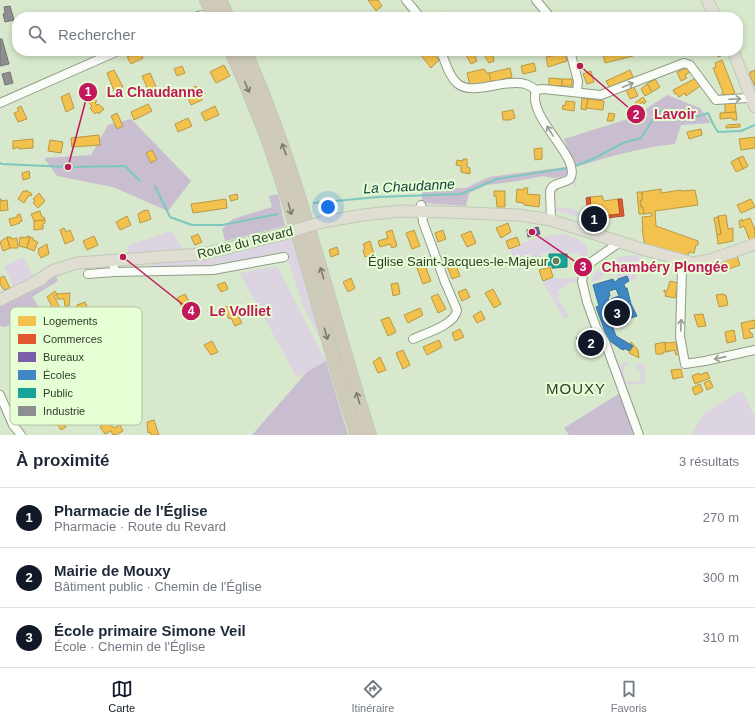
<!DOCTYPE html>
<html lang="fr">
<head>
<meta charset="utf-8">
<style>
  body { margin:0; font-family:Helvetica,sans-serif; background:#f6f6f7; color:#1f2937 }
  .you { position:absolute; left:328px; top:207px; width:14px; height:14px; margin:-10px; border:3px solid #fff; border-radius:50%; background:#1a73e8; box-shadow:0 0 0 6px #1a73e833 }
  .badge { display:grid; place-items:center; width:26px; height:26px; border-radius:50%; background:#111827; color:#fff; font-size:13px; font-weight:700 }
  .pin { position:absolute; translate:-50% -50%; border:2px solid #fff; box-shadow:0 1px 4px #0006 }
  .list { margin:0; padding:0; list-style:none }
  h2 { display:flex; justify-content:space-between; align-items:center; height:52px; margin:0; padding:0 16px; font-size:17px }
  h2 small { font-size:13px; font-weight:400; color:#747a83 }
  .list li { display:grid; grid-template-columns:26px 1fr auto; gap:12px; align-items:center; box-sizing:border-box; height:60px; padding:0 16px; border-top:1px solid #e0e1e3 }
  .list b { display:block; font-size:15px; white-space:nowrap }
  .list p { margin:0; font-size:13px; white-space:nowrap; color:#747a83 }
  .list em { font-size:13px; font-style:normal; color:#747a83 }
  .icon { flex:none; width:22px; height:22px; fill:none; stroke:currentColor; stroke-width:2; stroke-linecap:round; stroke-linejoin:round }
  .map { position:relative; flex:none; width:755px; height:435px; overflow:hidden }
  .search { position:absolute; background:#fff; box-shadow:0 2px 6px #0003; left:12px; right:12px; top:12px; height:44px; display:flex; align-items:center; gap:10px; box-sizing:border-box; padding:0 14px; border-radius:16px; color:#747a83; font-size:15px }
  .sheet { height:232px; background:#fff }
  nav { display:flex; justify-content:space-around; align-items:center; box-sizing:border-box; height:56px; border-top:1px solid #e0e1e3; background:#fff; font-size:11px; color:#747a83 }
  nav a { display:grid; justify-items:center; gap:2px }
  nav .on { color:#111827 }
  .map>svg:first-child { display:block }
  .green { fill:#dcd4e1 }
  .forest { fill:#c9bdd0 }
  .homes { fill:#f2c14e; stroke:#b89943 }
  .shops { fill:#e4572e; stroke:#ae4f2c }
  .offices { fill:#7b5ea7; stroke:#655481 }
  .schools { fill:#3f88c5; stroke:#3b7296; fill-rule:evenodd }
  .public { fill:#17a398; stroke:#1f8477 }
  .industry { fill:#8d8d92; stroke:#717572 }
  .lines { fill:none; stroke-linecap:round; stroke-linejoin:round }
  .stream { stroke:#7dc8be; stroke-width:2 }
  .minor-casing { stroke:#919d88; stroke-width:10 }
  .major-casing { stroke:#c0c9ba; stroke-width:13 }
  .highway-casing { stroke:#c0c9ba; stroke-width:14 }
  .minor { stroke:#f9fcf7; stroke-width:8 }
  .major { stroke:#e0ded3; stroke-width:11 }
  .highway { stroke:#cfcab9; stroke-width:12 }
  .major-bridge-casing { stroke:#c0c9ba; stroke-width:13; stroke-linecap:butt }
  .major-bridge { stroke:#e0ded3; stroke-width:11 }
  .oneway { stroke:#959c90 }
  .oneway2 { stroke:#787c6a }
  .poi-dot { fill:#6b7962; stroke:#e6ffd5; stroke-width:1.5 }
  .labels { text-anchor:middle; stroke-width:4; stroke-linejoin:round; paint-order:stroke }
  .street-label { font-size:13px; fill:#313d29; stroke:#e6ffd5 }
  .poi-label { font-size:13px; fill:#313d29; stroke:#e6ffd5; text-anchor:end }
  .water-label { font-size:14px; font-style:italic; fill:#103f3e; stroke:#e6ffd5 }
  .quarter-label { font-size:15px; letter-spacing:1px; fill:#313d29; stroke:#e6ffd5 }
  .key { fill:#e6ffd5; stroke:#b0c5a1; stroke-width:1 }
  .key-label { font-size:11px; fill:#313d29 }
  .leader { fill:none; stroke:#c2185b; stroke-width:1.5 }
  .callout-dot { fill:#c2185b; stroke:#e6ffd5; stroke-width:1.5 }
  .mark-label { font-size:12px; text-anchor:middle; font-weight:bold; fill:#fff }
  .callout-label { font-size:14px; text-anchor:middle; font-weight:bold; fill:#c2185b; stroke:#e6ffd5; stroke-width:4; stroke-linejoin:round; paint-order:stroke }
</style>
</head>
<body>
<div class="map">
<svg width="755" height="435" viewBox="0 0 755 435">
  <rect width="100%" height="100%" fill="#d7e8cc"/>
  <!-- green -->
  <g class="green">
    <path d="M 571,181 L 576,183 L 577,188 L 576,189 L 574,184 L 558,186 L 558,191 L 553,192 L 555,207 L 559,207 L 560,208 L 570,207 L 570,209 L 575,209 L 583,219 L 582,222 L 581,222 L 579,217 L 554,210 C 553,202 549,189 558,185 C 562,183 567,183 571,181 Z"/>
    <polygon points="171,231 183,250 130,255 127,246"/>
    <path d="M 565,234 C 584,241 596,246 581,266 L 580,255 L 577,253 L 570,253 L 566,250 L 566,252 L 541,253 L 543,266 L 518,270 L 510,250 C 516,248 519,246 524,243 C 534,237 554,235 565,234 Z"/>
    <polygon points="293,238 320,338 302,304 285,251 241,260 200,266 151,267 150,264 219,257"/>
    <path d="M 638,255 L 641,267 L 633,282 L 630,280 L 628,275 L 618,278 L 616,273 L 609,276 L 607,272 L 602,276 L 603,278 L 592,282 C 592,276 595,273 599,269 C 611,257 621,256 638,255 Z"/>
    <polygon points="23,257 34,277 14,287 4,267"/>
    <polygon points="277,266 326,361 297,378 240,273"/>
    <polygon points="554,278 554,279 576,278 577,285 574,281 557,291 560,295 557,297 569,316 564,319 543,282"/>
    <path d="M 626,361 L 628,363 L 629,366 L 624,366 L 625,382 L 641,381 L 640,370 L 636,370 L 636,363 L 645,364 L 645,383 L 623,385 C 620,376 615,367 626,361 Z"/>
    <polygon points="742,390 754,415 755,414 755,435 691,435 703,414"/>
  </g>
  <!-- forest -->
  <g class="forest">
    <path d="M 667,95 L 700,108 L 711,123 L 681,125 L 675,144 C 641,147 609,157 576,167 L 564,139 L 634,117 Z"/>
    <polygon points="131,119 191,181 168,211 113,187 57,176 44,158 91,155 108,125"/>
    <polygon points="566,167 568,173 566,176 554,178 543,176 518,181 487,185 469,193 466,206 422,203 422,189 466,188 489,177"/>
    <polygon points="278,194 285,226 225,241 222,229 233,219 272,207 269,196"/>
    <polygon points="56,275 58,281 32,297 54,330 38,341 26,317 5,327 0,326 0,292 11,296"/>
    <polygon points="326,361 348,435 252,435 307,372"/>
    <polygon points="620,393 643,435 569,435 564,428"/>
  </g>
  <!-- homes -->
  <g class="homes">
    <polygon points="368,0 378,0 382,6 376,11"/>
    <polygon points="446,12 447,14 452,13 453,17 443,17 442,13"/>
    <polygon points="424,51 431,51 439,60 431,68 420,54"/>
    <polygon points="484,51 494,51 495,54 493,57 494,61 489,63 484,55 486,54"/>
    <polygon points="602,51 632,51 633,56 605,63"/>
    <polygon points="715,51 728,51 729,53 718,57"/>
    <polygon points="140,52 143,58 131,64 127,57"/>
    <polygon points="473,52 477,61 471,64 466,55"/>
    <polygon points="565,53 567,61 548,67 546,57"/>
    <polygon points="722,60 735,93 725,97 724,94 722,95 722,93 723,92 713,68 716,67 715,63"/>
    <polygon points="534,63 536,71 523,74 521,66"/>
    <polygon points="224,65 230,76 216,83 210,72"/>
    <polygon points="182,66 185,73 177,76 174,69"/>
    <polygon points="510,68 512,77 491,82 489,73"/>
    <polygon points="687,68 690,72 685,75 687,78 681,81 677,72"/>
    <polygon points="484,69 487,73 489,73 491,82 470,86 467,73"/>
    <polygon points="114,70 123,87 114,91 107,73"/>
    <polygon points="630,70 633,77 610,88 606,81"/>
    <polygon points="755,70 755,86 749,74 751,73 750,72"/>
    <polygon points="591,71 594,82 587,84 583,74"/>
    <polygon points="150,73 157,89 149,92 142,76"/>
    <polygon points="549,78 562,79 562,86 549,86"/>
    <polygon points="696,78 700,86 686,96 685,93 679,97 676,93 675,94 673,90"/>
    <rect x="562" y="79" width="10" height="7"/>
    <polygon points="655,79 660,87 652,92 647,84"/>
    <polygon points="647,84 652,92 645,96 641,89"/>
    <polygon points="196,86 198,90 202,88 205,94 201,96 202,100 191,105 185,91"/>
    <polygon points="634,87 638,96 630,99 626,90"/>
    <polygon points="86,92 97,101 95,103 97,105 98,104 104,109 99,114 97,112 95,114 92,111 92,110 90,108 92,106 82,96"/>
    <polygon points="69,93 74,108 66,112 61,97"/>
    <polygon points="643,97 646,102 644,104 643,102 637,106 635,103"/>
    <polygon points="582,98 588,99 586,110 581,109"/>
    <polygon points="588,99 604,101 603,110 586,108"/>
    <polygon points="566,101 575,102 574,111 562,109 563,105 565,106"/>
    <polygon points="725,103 735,103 736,112 725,113"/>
    <polygon points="148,104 152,111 134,120 131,112"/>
    <polygon points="21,106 27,119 18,122 14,113 19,111 17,108"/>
    <polygon points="215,106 219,115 205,121 201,113"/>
    <polygon points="513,110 515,118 511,119 511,120 503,120 502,112"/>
    <polygon points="736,112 737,120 734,120 731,118 720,119 720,113"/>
    <polygon points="117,113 123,126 117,129 111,116"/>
    <polygon points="609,113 615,114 613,121 607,121"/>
    <polygon points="188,118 192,126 178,132 175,124"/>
    <polygon points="740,124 740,127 726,128 726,126 728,125"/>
    <polygon points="701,129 702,135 689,139 687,132"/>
    <polygon points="99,135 100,145 72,147 71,138"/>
    <polygon points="755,137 755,148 741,150 739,139"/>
    <polygon points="33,139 33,148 19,149 19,147 13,149 13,141"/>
    <polygon points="50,140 63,142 61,153 48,151"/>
    <polygon points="542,148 542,159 535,160 534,149"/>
    <polygon points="152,150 157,159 151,163 146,153"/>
    <polygon points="743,156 748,166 743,169 738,158"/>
    <polygon points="738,158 743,169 736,172 731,162"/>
    <polygon points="463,159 467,159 467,167 470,168 470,174 461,172 461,166 456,165 457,160 463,161"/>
    <polygon points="29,171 30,174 29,174 30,178 23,180 22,173"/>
    <polygon points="524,188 528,188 527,194 540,195 539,207 524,205 524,203 516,202 517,189 523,190"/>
    <polygon points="661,189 661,193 681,190 681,191 695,190 698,205 655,211 656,226 698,241 698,245 696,245 694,253 689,252 687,257 645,246 642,229 643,229 642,217 652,216 651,213 644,214 643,207 641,207 640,201 642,200 642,192"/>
    <polygon points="26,190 32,194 31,196 29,195 24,203 18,199 23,191 25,192"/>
    <polygon points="494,191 505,191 505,207 497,207 496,196 494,196"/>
    <polygon points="637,192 642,192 642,200 640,201 641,207 643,207 644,214 639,214"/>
    <polygon points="39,193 45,201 38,208 33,203 35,201 33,199"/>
    <polygon points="237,194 238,199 231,201 229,196"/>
    <polygon points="602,196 604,201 618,199 620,214 592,217 590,197"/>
    <polygon points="0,199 1,199 1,201 7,200 8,210 0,211"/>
    <polygon points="226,199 227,208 193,213 191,204"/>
    <polygon points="751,199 755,207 741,213 737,205"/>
    <polygon points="145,210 145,211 148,210 151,219 140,223 138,214"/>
    <polygon points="40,211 42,217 44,217 45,220 34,221 31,214"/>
    <polygon points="20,214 22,221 19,222 20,223 11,226 9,219 17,217 17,215"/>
    <polygon points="726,215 728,229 733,228 733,241 718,244 717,235 721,234 718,216"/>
    <polygon points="127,216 131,225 120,230 116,222"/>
    <polygon points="718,217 721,234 717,235 714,218"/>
    <polygon points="750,218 755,230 755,239 750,241 744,226 740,228 739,221 742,219 742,221"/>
    <polygon points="45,220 45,223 43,224 43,229 34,230 34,221"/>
    <polygon points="508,223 511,232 501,238 496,228"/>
    <polygon points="64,228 66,232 70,230 74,240 65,244 60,230"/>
    <polygon points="392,230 397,246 392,248 390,244 380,247 378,241 388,238 386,232"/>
    <polygon points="414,230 420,246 412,249 406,233"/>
    <polygon points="443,230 446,239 438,242 435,233"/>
    <polygon points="471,231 476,243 467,247 461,235"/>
    <polygon points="198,234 202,242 195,245 191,237"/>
    <polygon points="27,236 30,237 27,248 19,246 20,237 27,238"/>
    <polygon points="94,236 98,245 87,250 83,241"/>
    <polygon points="7,237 10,248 3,251 0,242"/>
    <polygon points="7,237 11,237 11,239 17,238 18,248 10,248"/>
    <polygon points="30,237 33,238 33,240 38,242 34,251 27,248"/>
    <polygon points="517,237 520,245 509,249 506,241"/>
    <polygon points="370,241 375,258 369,260 367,256 365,257 363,250 365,249 363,244"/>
    <polygon points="47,244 49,254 41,258 38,252 39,251 38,249"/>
    <polygon points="337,247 339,254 331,257 329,250"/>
    <polygon points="737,256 740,265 721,272 718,264"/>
    <polygon points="454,260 460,276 452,279 446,263"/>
    <polygon points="653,261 660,263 658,272 650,269"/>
    <polygon points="425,265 431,281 423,284 417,268"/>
    <polygon points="550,267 553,277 543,281 539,270"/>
    <polygon points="4,276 10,288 4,290 0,284 0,278"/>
    <polygon points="351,278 355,288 348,292 343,282"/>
    <polygon points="670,281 678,283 675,298 665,296 666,293 664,292 664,290 667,291"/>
    <polygon points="225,282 228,289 221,292 217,285"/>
    <polygon points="398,283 400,294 393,296 391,284"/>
    <polygon points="466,289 470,297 462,301 458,292"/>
    <polygon points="493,289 501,304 494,308 485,293"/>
    <polygon points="55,291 57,294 54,296 61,310 65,308 68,316 59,320 47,297"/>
    <polygon points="70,293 69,306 65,306 64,299 57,299 57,294"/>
    <polygon points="185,294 192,307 184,311 177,298"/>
    <polygon points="438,294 446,309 438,313 431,297"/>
    <polygon points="723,294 723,295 726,295 728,305 719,307 716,295"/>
    <polygon points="85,302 92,317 79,324 76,319 77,305"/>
    <polygon points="232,304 242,323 235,326 231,318 229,319 224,308"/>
    <polygon points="420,308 423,315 408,323 404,315"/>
    <polygon points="481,311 485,319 477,323 473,316"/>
    <polygon points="703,314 706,326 698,327 694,315"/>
    <polygon points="389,317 396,332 388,336 381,320"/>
    <polygon points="755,320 755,328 749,329 750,333 752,333 753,337 744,339 741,323"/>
    <polygon points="460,329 464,337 455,341 452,333"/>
    <polygon points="734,330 736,341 727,343 725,332"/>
    <polygon points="439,340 442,347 427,355 423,347"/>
    <polygon points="212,341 218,352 211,355 204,345"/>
    <polygon points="631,342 638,350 639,358 629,353 633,346 630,344"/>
    <polygon points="665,342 666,352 663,352 663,354 656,354 655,344"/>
    <polygon points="676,342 677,350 679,349 680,354 676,355 675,350 666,352 665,343"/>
    <polygon points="403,350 410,365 403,369 396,353"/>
    <polygon points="380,357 386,370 378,373 373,362"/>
    <polygon points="681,369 683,377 673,379 671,370"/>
    <polygon points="707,372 710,378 695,384 692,376 699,373 700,375"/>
    <polygon points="710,380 713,387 707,390 704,383"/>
    <polygon points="700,384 703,391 695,395 692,388"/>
    <polygon points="57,413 66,427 61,430 57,424 55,425 52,421 54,419 52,416"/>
    <polygon points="108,418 111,422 109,423 114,428 120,425 123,431 116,435 115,434 113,435 111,431 105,434 100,427 102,425 101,422"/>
    <polygon points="154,420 159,435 151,435 150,432 148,433 147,422"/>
  </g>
  <!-- shops -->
  <polygon class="shops" points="590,197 592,217 620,214 618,199 622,199 624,216 589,220 586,198"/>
  <!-- offices -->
  <polygon class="offices" points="538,227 540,234 528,237 527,230"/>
  <!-- schools -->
  <path class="schools" d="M 627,276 L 629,281 L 624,284 L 625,288 L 627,288 L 631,304 L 637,316 L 628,319 L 628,322 L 627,324 L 623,321 L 612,325 L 616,336 L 633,346 L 629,351 L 624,348 L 624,350 L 621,349 L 610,341 L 607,337 L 596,307 L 599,306 L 593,285 L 613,279 L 614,282 L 618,280 L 618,279 ZM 616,289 L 619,296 L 611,299 L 611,300 L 609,301 L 608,297 L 610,296 L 609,291 Z"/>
  <!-- public -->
  <g class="public">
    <polygon points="549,254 567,254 567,267 554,268 552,268 552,265 544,266 543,258 549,258"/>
    <polygon points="588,331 591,334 592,333 603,351 598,355 593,349 591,351 580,336"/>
    <polygon points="580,336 591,351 586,354 576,338"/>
  </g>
  <!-- industry -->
  <g class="industry">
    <polygon points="10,6 14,20 5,22 3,14 5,13 4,7"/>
    <polygon points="0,39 2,39 9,64 0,66"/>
    <polygon points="10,72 13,83 5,85 2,74"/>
  </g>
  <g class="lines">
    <!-- stream -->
    <g class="stream">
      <polyline points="0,163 2,164 68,167 125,166 140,181"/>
      <polyline points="572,167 593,159 623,143 641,138 658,111 693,118 708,113 713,124 718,132 741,131 755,125"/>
      <polyline points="155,186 170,217 192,225 222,225 278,214"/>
      <polyline points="314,203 378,197 461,194 497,179 568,168"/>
    </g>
    <!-- minor casing -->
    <g class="minor-casing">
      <g id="minor">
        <polyline points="406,0 420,17"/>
        <polyline points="536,0 550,17"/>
        <polyline points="196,17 201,15"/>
        <path d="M 441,51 C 445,62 449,76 458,84 C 473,96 506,78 525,84 C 529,85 533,88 536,90 L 543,89 L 601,95 L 684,63 L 690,65 L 716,100 L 747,98 L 752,97"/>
        <polyline points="570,51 578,81 577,92"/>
        <path d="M 536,90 C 526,118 583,158 570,179 C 563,184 553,182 550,191 L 551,220"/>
        <polyline points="0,103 118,51"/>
        <polyline points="620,242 590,263 584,272 582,281 587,302 596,327 605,342 639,435"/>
        <polyline points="684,262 682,271 680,336 685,364 705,361 755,350"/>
        <polyline points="114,272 213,270 284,257"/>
        <polyline points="88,274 114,272 114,267"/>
        <path d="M 413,339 C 426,333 455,325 457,310 L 445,282 L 423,222 L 421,205"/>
        <polyline points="0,395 13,425 21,435"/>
      </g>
    </g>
    <!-- major casing -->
    <g class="major-casing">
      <g id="major">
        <polyline points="707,0 716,17"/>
        <polyline points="733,51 755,107"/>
        <polyline points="322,222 363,215 401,211 445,212 519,215 551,220 642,249 693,263 710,260 755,244"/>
        <polyline points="35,282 52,271 77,263 200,254 220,250 283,234"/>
        <polyline points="0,300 42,279"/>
      </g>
    </g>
    <!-- highway casing -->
    <g class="highway-casing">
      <g id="highway">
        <polyline points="206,0 214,17"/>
        <polyline points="220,0 228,17"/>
        <path d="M 231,51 C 248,88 263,126 276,164 C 306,253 327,346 357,435"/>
        <path d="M 245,51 C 300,174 329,307 370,435"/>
      </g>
    </g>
    <!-- minor -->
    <use href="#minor" class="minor"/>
    <!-- major -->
    <use href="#major" class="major"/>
    <!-- highway -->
    <use href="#highway" class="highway"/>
    <!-- major-bridge casing -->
    <g class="major-bridge-casing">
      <polyline id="major-bridge" points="283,234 322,222"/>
    </g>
    <!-- major-bridge -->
    <use href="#major-bridge" class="major-bridge"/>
  </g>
  <!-- one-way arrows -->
  <defs><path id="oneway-shaft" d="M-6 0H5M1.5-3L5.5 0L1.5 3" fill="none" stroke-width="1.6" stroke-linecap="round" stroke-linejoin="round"/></defs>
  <g class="oneway">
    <use href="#oneway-shaft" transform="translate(628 85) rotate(-22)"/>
    <use href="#oneway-shaft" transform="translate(735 99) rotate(-3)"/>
    <use href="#oneway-shaft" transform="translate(550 131) rotate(-122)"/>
    <use href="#oneway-shaft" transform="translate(681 325) rotate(-88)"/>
    <use href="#oneway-shaft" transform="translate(720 358) rotate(167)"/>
  </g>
  <g class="oneway2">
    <use href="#oneway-shaft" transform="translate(247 87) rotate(67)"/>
    <use href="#oneway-shaft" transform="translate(284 149) rotate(-110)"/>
    <use href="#oneway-shaft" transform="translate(290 209) rotate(74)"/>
    <use href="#oneway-shaft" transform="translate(322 273) rotate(-106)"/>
    <use href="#oneway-shaft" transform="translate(326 334) rotate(74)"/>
    <use href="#oneway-shaft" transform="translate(358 398) rotate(-107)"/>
  </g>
  <!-- markers -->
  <circle class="poi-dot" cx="556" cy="261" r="4"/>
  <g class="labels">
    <!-- street labels -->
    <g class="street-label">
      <text transform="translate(245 242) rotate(-14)" y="5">Route du Revard</text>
    </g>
    <!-- poi labels -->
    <g class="poi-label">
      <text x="548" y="266">Église Saint-Jacques-le-Majeur</text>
    </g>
    <!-- water labels -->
    <g class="water-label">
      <text transform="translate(409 186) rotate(-3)" y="5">La Chaudanne</text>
    </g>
    <!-- quarter labels -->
    <g class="quarter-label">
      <text x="576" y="394">MOUXY</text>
    </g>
  </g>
  <!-- legend -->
  <rect x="10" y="307" width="132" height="118" rx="6" class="key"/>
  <rect x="18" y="316" width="18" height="10" fill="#f2c14e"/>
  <rect x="18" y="334" width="18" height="10" fill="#e4572e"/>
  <rect x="18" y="352" width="18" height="10" fill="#7b5ea7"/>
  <rect x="18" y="370" width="18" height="10" fill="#3f88c5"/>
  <rect x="18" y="388" width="18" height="10" fill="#17a398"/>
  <rect x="18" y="406" width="18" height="10" fill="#8d8d92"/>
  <g class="key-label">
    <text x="43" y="325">Logements</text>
    <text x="43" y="343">Commerces</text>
    <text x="43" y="361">Bureaux</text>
    <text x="43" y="379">Écoles</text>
    <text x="43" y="397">Public</text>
    <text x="43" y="415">Industrie</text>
  </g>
  <!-- callouts -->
  <path class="leader" d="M68 167L88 92M580 66L636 114M532 232L583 267M123 257L191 311"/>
  <g class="callout-dot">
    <circle cx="68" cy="167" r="4"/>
    <circle cx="580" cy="66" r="4"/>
    <circle cx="532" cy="232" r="4"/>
    <circle cx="123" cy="257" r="4"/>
    <circle cx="88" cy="92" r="10"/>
    <circle cx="636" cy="114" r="10"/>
    <circle cx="583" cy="267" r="10"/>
    <circle cx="191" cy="311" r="10"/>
  </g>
  <g class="mark-label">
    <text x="88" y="96">1</text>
    <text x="636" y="119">2</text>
    <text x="583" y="271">3</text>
    <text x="191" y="315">4</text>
  </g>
  <g class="callout-label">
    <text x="155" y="97">La Chaudanne</text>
    <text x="675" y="119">Lavoir</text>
    <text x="665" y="272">Chambéry Plongée</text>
    <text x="240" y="316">Le Volliet</text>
  </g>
</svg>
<div class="you"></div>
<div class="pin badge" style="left:594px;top:219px">1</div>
<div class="pin badge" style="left:591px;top:343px">2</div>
<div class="pin badge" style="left:617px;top:313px">3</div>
<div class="search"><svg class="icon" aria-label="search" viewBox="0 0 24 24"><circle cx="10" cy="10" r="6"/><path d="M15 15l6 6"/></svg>Rechercher</div>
</div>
<section class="sheet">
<h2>À proximité<small>3 résultats</small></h2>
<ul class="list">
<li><span class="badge">1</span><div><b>Pharmacie de l'Église</b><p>Pharmacie · Route du Revard</p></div><em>270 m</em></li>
<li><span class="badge">2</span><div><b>Mairie de Mouxy</b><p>Bâtiment public · Chemin de l'Église</p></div><em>300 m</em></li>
<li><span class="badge">3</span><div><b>École primaire Simone Veil</b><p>École · Chemin de l'Église</p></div><em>310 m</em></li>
</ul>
</section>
<nav>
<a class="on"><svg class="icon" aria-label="map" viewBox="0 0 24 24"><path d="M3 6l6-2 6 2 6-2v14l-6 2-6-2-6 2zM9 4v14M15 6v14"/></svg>Carte</a>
<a><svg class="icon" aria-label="directions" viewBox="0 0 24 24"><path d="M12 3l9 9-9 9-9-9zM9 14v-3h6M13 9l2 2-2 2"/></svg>Itinéraire</a>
<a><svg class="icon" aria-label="saved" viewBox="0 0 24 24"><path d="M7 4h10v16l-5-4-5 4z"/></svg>Favoris</a>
</nav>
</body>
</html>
